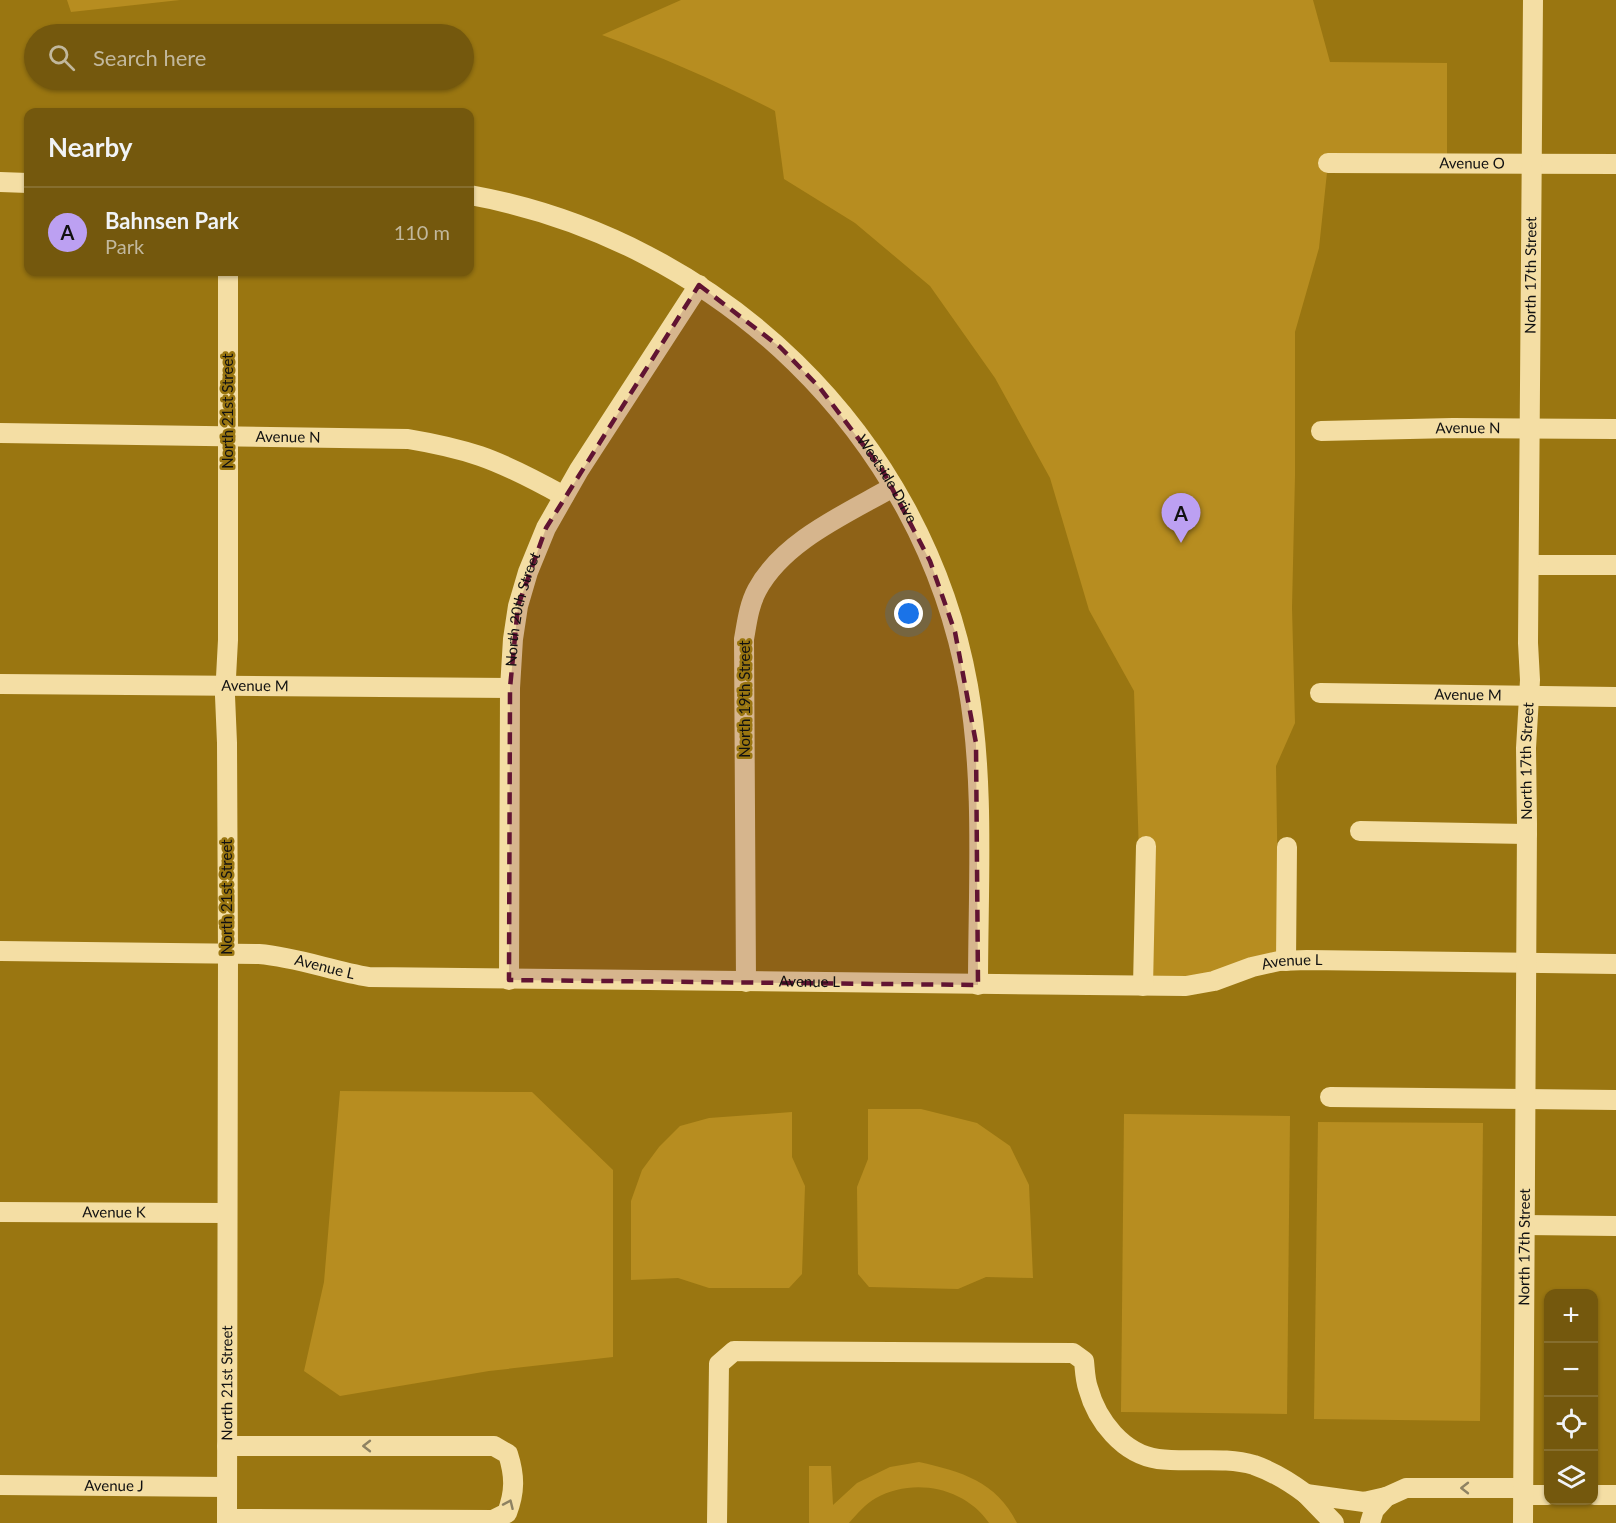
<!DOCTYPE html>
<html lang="en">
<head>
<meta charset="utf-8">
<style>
  body { margin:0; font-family:Lato,sans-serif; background:#7c611b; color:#f1f3f6 }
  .controls { position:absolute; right:18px; bottom:18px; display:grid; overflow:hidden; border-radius:12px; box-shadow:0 2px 4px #0004 }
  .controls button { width:54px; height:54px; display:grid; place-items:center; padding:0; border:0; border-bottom:2px solid #866e2e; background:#74580d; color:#f1f3f6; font:30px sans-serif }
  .you { position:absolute; left:909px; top:614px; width:21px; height:21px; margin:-15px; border:4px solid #fff; border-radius:50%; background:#1a73e8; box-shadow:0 0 0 9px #1a73e833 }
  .badge { display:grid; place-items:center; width:39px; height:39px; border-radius:50%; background:#bca0f2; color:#111; font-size:20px; font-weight:700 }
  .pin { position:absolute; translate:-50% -50px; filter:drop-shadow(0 2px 3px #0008) }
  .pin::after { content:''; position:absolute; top:32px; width:21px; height:18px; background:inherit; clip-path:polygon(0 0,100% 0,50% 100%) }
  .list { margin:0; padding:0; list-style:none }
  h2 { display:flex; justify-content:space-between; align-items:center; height:78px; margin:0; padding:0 24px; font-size:26px }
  h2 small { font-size:20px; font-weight:400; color:#c2b89d }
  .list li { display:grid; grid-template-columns:39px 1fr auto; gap:18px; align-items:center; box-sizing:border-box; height:90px; padding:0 24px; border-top:2px solid #866e2e }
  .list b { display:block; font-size:22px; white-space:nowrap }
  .list p { margin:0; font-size:20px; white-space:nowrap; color:#c2b89d }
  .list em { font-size:20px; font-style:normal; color:#c2b89d }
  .icon { flex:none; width:33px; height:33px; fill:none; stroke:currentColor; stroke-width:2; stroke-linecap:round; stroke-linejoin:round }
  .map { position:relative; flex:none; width:1616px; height:1523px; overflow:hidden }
  .search { position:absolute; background:#74580d; box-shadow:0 2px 4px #0004; left:24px; top:24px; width:450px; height:66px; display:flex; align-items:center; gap:15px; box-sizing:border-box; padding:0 21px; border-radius:33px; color:#c2b89d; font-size:22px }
  .panel { position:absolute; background:#74580d; box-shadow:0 2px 4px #0004; left:24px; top:108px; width:450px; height:168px; border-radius:12px }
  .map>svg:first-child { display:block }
  .green { fill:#b78d20 }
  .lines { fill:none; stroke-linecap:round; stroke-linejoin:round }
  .minor { stroke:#f4dea4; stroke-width:20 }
  .oneway { stroke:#8e8262 }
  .marked { fill:#611432; fill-opacity:0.2; stroke:#611432; stroke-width:4.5; stroke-dasharray:12 8; stroke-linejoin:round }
  .labels { text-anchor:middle; stroke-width:5; stroke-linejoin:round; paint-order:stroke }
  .street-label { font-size:15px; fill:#111; stroke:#9a7611 }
</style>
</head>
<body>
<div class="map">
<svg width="1616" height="1523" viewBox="0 0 1616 1523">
  <rect width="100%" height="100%" fill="#9a7611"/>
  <!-- green -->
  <g class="green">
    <polygon points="67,0 180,0 71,12"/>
    <path d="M 681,0 L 1313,0 L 1330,62 L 1447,63 L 1447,163 L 1328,163 L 1319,248 L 1295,332 L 1295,476 L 1292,608 L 1295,723 L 1276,766 L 1279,961 L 1143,986 L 1134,691 L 1089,610 L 1050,478 L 995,378 L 930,286 L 855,223 L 784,179 L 775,111 C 719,82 662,57 602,35 Z"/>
    <polygon points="340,1091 532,1092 613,1170 613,1357 489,1371 340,1396 304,1371 324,1282"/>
    <polygon points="868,1109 921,1109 977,1123 1010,1146 1029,1185 1033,1278 986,1277 958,1289 869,1287 858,1274 857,1187 868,1159"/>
    <polygon points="792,1112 792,1157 805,1186 802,1274 789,1288 709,1288 678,1278 631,1280 631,1201 642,1170 659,1147 680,1126 709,1118"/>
    <polygon points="1124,1114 1290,1116 1287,1414 1121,1412"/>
    <polygon points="1318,1122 1483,1123 1480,1421 1314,1419"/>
    <path d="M 919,1462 C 962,1472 996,1481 1017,1523 L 989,1523 C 965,1487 913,1477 876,1498 C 865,1504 857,1514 849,1523 L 809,1523 L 809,1466 L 831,1466 L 833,1505 L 857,1483 L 890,1467 Z"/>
  </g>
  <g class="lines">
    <!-- minor -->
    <g class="minor">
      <path id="s1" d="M 1328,163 L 1616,164"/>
      <polyline points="0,182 28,183"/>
      <path id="s2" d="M 470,195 C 719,240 923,434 968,686 C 985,782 978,888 978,985"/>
      <path id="s3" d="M 1321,431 L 1453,428 L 1616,429"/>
      <path id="s4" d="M 0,433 L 408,439 C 432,443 456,448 480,456 C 509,466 537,481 564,496"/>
      <polyline points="1529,565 1616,565"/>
      <path id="s5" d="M 0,684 L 510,688"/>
      <path id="s6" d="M 1320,693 L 1616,697"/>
      <polyline points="1360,831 1527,834"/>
      <path id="s7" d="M 0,951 L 259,954 C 297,957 332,971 369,977 L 1186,986 L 1214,981 L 1252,967 L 1279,961 L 1307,960 L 1616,964"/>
      <polyline points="1286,961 1287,847"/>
      <path id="s8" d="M 509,980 L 510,688 L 513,639 L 518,606 L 528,572 L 546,528 L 579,470 L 699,285"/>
      <path d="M 746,982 L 744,639 C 747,622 749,605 757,590 C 783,541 846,514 893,487"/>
      <polyline points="1143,986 1146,846"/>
      <polyline points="1330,1097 1616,1100"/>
      <path id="s9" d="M 0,1212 L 227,1213"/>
      <polyline points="1525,1225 1616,1226"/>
      <path d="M 227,1446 L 494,1446 L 508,1454 C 515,1476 515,1492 507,1513 L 493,1520 L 227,1519"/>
      <path id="s10" d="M 0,1485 L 227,1487"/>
      <polyline points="1523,1495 1548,1495"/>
      <polyline points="1594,1495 1616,1495"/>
      <path id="s11" d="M 227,1523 L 228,954 L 227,743 L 225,696 L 228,640 L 228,272"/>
      <path d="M 717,1523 L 719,1364 L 734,1351 L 1073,1353 L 1084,1361 C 1085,1370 1085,1379 1088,1388 C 1097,1421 1123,1454 1158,1459 C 1190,1463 1224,1456 1254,1465 C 1274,1472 1290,1482 1306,1494"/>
      <polyline points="1334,1523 1306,1494 1364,1502 1386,1497"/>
      <polyline points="1370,1523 1374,1510 1386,1497 1406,1488 1523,1488"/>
      <path id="s12" d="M 1523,1523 L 1527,824 L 1526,748 L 1530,680 L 1528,643 L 1533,0"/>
    </g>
  </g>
  <!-- one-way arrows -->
  <defs><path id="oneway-chevron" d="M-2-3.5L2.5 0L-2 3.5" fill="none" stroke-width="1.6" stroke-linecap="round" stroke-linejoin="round" transform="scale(1.5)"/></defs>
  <g class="oneway">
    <use href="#oneway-chevron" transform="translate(367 1446) rotate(180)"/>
    <use href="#oneway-chevron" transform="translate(1465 1488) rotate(180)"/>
    <use href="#oneway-chevron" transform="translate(509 1504) rotate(-66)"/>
  </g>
  <!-- marked area -->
  <path class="marked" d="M 699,285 L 780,347 L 820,388 L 883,471 L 930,561 L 955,632 L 976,743 L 978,985 L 509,980 L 510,688 L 518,606 L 546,528 Z"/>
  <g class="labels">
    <!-- street labels -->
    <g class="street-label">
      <text dy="5" stroke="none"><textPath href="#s1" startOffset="144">Avenue O</textPath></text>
      <text dy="5" stroke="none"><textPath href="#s12" startOffset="1248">North 17th Street</textPath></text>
      <text transform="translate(228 411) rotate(-90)" y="5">North 21st Street</text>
      <text dy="5" stroke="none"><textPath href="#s3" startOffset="147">Avenue N</textPath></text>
      <text dy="5" stroke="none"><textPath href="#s4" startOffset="288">Avenue N</textPath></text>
      <text dy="5" stroke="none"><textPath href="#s2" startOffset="520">Westside Drive</textPath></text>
      <text dy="5" stroke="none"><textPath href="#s8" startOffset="372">North 20th Street</textPath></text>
      <text dy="5" stroke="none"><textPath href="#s5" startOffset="255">Avenue M</textPath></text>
      <text dy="5" stroke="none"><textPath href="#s6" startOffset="148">Avenue M</textPath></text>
      <text transform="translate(745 699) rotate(-90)" y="5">North 19th Street</text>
      <text dy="5" stroke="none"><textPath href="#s12" startOffset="762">North 17th Street</textPath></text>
      <text transform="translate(227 897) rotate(-90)" y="5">North 21st Street</text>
      <text dy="5" stroke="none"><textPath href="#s7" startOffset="1298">Avenue L</textPath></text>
      <text dy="5" stroke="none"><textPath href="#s7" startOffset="326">Avenue L</textPath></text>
      <text dy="5" stroke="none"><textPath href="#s7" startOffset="812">Avenue L</textPath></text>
      <text dy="5" stroke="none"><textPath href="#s9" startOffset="114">Avenue K</textPath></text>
      <text dy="5" stroke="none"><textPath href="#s12" startOffset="276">North 17th Street</textPath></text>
      <text dy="5" stroke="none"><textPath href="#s11" startOffset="140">North 21st Street</textPath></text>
      <text dy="5" stroke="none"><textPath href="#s10" startOffset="114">Avenue J</textPath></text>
    </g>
  </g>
</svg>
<div class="controls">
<button>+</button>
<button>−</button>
<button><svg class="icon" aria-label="locate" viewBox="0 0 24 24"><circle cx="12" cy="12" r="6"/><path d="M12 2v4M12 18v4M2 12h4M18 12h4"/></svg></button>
<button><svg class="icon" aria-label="layers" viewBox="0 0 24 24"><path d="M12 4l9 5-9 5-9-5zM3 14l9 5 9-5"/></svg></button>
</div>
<div class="you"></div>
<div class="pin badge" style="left:1181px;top:543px">A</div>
<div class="search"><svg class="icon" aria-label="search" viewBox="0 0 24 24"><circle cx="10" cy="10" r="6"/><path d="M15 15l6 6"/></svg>Search here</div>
<section class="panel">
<h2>Nearby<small></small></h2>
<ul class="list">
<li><span class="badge">A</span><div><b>Bahnsen Park</b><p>Park</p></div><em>110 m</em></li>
</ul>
</section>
</div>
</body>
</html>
